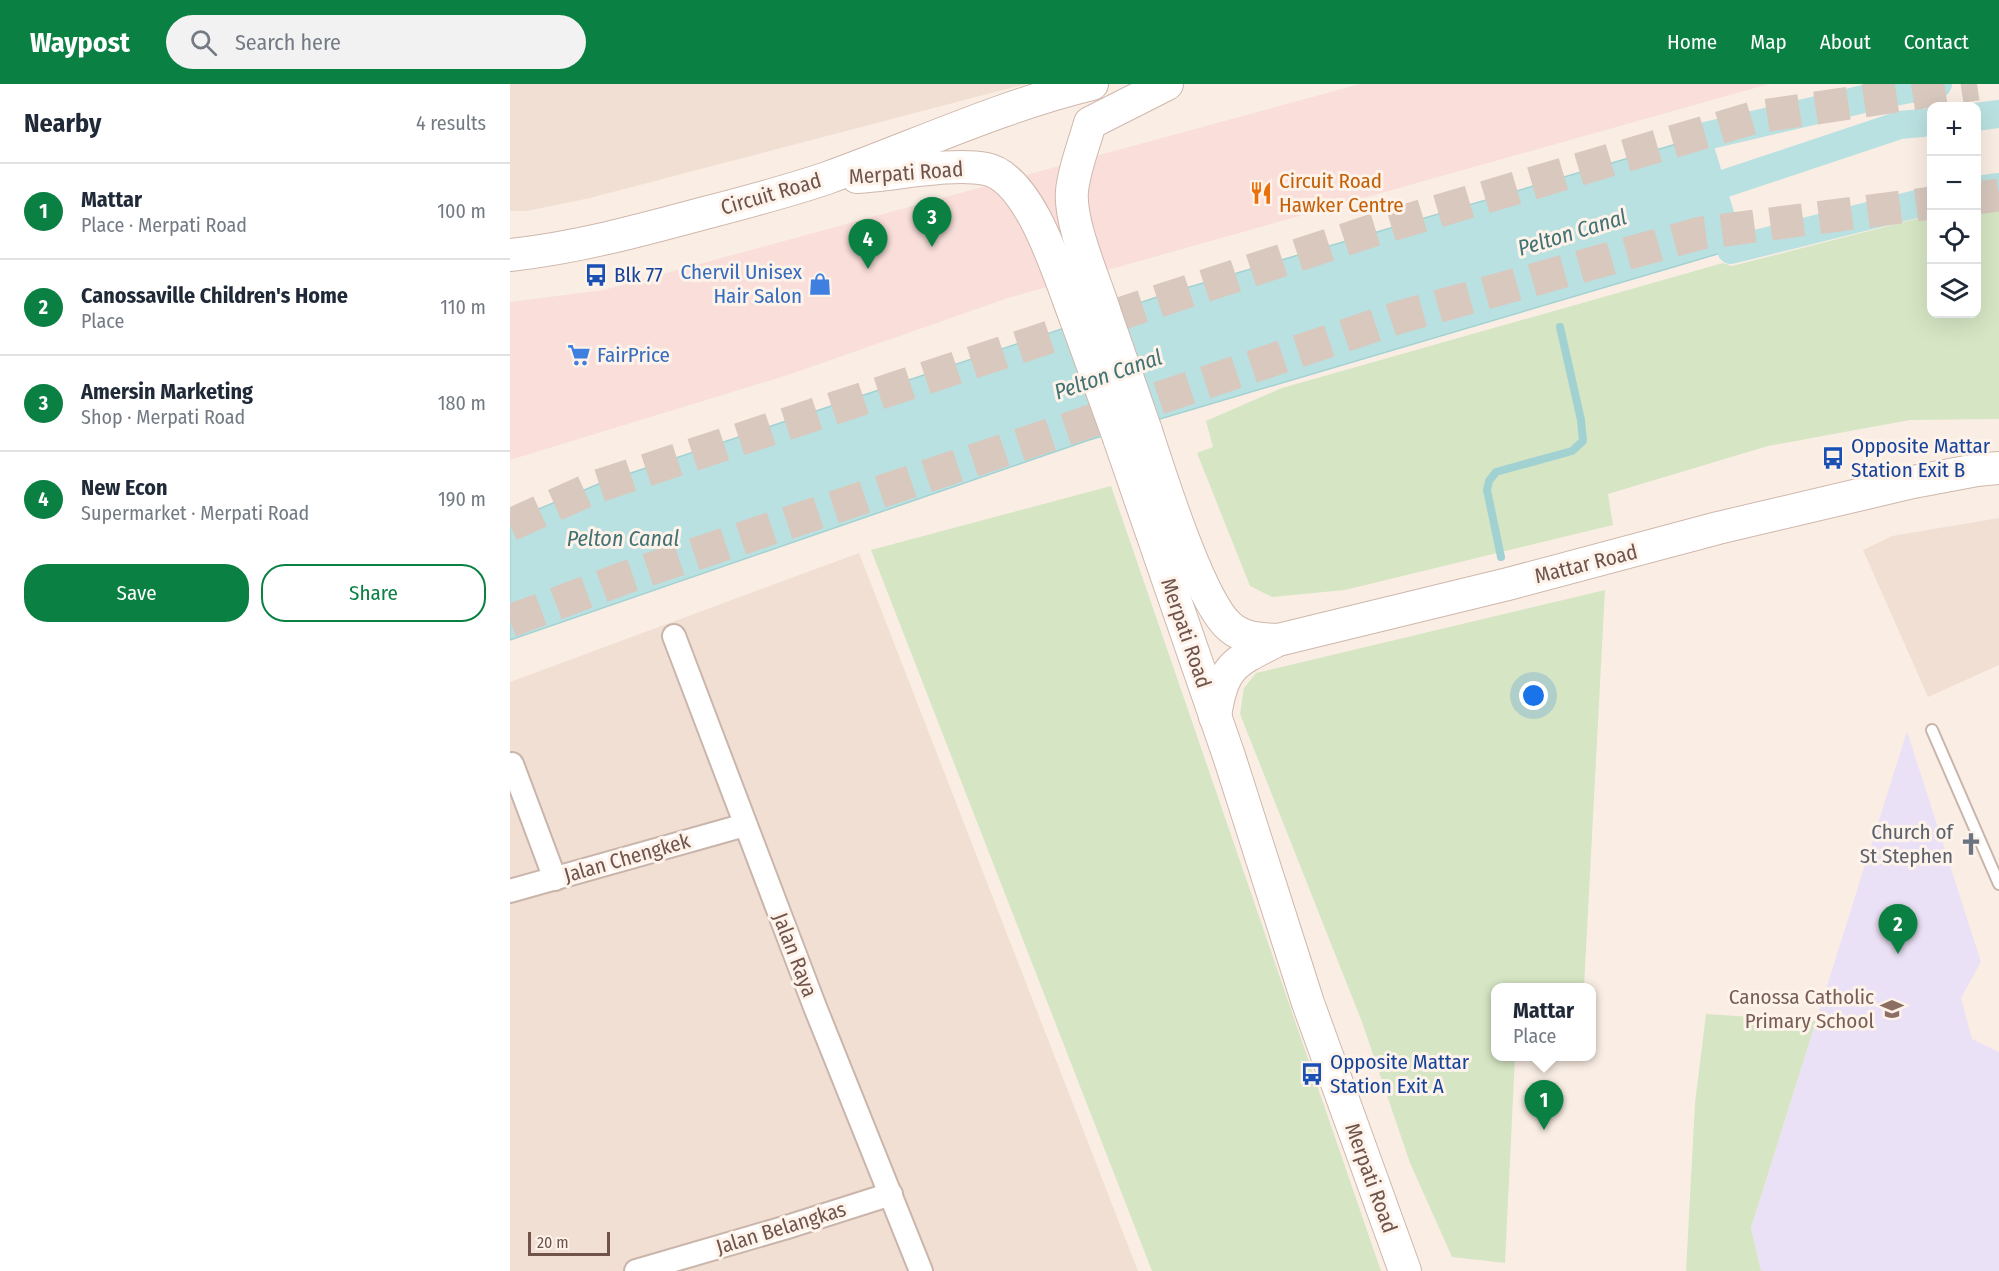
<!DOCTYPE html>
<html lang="en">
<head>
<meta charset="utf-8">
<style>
  body { margin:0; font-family:"Fira Sans Condensed",sans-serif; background:#f2f2f3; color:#1f2937 }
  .controls { position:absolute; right:18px; top:18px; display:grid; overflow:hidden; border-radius:12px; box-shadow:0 6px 24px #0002 }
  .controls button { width:54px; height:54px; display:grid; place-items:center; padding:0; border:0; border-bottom:2px solid #e0e1e3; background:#fff; color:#1f2937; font:30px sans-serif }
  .scale { position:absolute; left:18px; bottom:15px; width:82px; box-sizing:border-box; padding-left:6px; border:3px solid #70544c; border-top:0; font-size:16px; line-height:21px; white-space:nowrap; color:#70544c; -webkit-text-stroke:4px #fdf3ea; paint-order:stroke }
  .you { position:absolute; left:1024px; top:612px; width:21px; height:21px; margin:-15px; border:4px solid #fff; border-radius:50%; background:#1a73e8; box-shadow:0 0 0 9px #1a73e833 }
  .badge { display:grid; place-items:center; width:39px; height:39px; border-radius:50%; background:#0b8043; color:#fff; font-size:20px; font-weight:700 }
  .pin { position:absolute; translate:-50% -50px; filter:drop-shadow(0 2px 3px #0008) }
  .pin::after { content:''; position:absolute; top:32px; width:21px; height:18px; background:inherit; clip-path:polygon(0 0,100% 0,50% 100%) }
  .popup { position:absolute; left:981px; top:899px; width:105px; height:78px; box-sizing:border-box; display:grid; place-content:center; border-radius:12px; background:#fff; filter:drop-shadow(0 2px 4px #0005); font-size:20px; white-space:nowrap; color:#747a83 }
  .popup b { font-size:22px; color:#1f2937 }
  .popup::after { content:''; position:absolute; left:50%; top:100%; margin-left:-12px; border:12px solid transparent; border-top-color:#fff }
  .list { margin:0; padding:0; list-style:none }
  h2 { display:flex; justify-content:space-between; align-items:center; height:78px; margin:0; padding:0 24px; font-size:26px }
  h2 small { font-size:20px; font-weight:400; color:#747a83 }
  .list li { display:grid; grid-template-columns:39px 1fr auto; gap:18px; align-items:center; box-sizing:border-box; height:96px; padding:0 24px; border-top:2px solid #e0e1e3 }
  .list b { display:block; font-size:22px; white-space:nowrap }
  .list p { margin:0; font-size:20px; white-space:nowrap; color:#747a83 }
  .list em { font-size:20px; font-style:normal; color:#747a83 }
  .actions { display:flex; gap:12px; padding:18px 24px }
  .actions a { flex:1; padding:14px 0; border:2px solid #0b8043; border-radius:24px; text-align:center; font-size:21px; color:#0b8043 }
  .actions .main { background:#0b8043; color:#fff }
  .icon { flex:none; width:33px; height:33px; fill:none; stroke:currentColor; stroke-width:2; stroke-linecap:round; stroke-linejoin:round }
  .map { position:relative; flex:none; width:1489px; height:1187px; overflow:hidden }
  header { display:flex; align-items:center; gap:36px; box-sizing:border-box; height:84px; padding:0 30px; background:#0b8043; color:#fff }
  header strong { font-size:28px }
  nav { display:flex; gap:33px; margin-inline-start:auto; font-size:21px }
  .search { width:420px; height:54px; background:#f2f2f3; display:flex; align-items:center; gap:15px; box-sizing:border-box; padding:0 21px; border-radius:33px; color:#747a83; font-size:22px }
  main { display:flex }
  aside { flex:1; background:#fff }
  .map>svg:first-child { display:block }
  .residential { fill:#f1dfd3 }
  .commercial { fill:#f9ded9 }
  .education { fill:#ebe1f6 }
  .green { fill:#d6e6c4 }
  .water { fill:#bae1e1; stroke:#a2d1d2; stroke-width:1.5 }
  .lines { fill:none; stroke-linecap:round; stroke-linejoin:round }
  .stream { stroke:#a2d1d2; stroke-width:8 }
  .canal { stroke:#bae1e1; stroke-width:28 }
  .highway-tunnel { stroke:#d8c8be; stroke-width:33; stroke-dasharray:33 16; stroke-linecap:butt }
  .lane-casing { stroke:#cab5ab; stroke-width:14 }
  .street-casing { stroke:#cab5ab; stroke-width:26 }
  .secondary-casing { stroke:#cfb7ac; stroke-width:34 }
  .lane { stroke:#fff; stroke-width:10 }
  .street { stroke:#fff; stroke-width:22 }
  .secondary { stroke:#fff; stroke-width:32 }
  .secondary-bridge-casing { stroke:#cfb7ac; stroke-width:34; stroke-linecap:butt }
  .secondary-bridge { stroke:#fff; stroke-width:32 }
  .labels { text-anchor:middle; stroke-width:6; stroke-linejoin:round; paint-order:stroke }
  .street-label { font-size:21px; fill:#70544c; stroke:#fdf3ea }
  .food-label { font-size:21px; fill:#c56008; stroke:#fdf3ea; text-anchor:start }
  .shop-label { font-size:21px; fill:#366cbe; stroke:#fdf3ea; text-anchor:end }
  .transit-label { font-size:21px; fill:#164399; stroke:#fdf3ea; text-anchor:start }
  .worship-label { font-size:21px; fill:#5b616d; stroke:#fdf3ea; text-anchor:end }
  .education-label { font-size:21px; fill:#785e54; stroke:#fdf3ea; text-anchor:end }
  .water-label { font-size:22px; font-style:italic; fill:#427274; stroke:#fdf3ea }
</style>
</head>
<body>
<header>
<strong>Waypost</strong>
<div class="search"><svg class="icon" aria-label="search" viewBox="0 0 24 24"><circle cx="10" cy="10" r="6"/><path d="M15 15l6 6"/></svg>Search here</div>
<nav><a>Home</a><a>Map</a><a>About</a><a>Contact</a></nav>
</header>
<main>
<aside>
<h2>Nearby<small>4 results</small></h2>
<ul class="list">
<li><span class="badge">1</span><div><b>Mattar</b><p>Place · Merpati Road</p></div><em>100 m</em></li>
<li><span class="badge">2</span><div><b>Canossaville Children's Home</b><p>Place</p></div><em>110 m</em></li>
<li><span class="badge">3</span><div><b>Amersin Marketing</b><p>Shop · Merpati Road</p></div><em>180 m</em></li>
<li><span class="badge">4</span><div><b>New Econ</b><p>Supermarket · Merpati Road</p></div><em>190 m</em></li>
</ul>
<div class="actions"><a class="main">Save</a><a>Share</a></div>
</aside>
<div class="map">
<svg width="1489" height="1187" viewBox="0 0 1489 1187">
  <rect width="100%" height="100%" fill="#faeee4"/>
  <!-- residential -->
  <g class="residential">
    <polygon points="0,0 516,0 80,114 17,127 0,127"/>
    <polygon points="1489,434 1489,581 1418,613 1353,466 1382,452"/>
    <polygon points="349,469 628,1187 0,1187 0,598"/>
  </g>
  <!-- commercial -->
  <polygon class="commercial" points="850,0 1259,0 498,214 278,291 0,376 0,218 94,206"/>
  <!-- education -->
  <polygon class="education" points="1397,647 1471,878 1451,914 1462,955 1489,968 1489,1187 1251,1187 1241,1144"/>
  <!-- green -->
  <g class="green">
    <polygon points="1489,121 1489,335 1400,336 1258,362 1098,410 1103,441 835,506 762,513 740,502 687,369 703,363 696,337 772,304 1213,179 1222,182 1421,131 1422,230 1466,230 1467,124"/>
    <polygon points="601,402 871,1187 642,1187 361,466"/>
    <polygon points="1095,506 1074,903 986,904 986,972 1005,973 995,1179 942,1173 900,1079 852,938 730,630 734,604 746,589"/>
    <polygon points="1196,930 1306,937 1241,1144 1251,1187 1176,1187 1185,1019"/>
  </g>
  <!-- water -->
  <polygon class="water" points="1187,54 1221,166 579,356 0,556 0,437 91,399 659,209"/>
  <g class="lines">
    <!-- stream -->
    <polyline class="stream" points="991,473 977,406 979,397 986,388 1062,367 1073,357 1071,336 1050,243"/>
    <!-- canal -->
    <g class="canal">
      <polyline points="1466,33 1489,30"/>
      <polyline points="1466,106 1489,103"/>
      <polyline points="1165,116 1390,41 1422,38"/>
      <polyline points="1422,116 1221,166 1187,54 1379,9 1428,0"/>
    </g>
    <!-- highway-tunnel -->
    <g class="highway-tunnel">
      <polyline points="1466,114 1489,111"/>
      <polyline points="0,441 85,403 864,146 1246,33 1467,0"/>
      <polyline points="0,537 114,494 890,233 1191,149 1422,119"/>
    </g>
    <!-- lane casing -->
    <g class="lane-casing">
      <polyline id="lane" points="1422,646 1489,800"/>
    </g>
    <!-- street casing -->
    <g class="street-casing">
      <g id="street">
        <polyline points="164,552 305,923 411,1187"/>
        <polyline points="2,680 45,795"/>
        <polyline points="0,807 235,741"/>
        <polyline points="126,1187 274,1144 381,1110"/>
      </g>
    </g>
    <!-- secondary casing -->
    <g class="secondary-casing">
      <g id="secondary">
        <path d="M 347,93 C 384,91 441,78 476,85 C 522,94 551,198 567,238"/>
        <path d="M 0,171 C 65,164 128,147 191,130 C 233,119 276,108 317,94 C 406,62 491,22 582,0"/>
        <path d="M 595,229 C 585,197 559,139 562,107 C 564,85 574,61 580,39 L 657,0"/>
        <path d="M 635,344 C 649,386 689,517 720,543 C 734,555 750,555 768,556"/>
        <polyline points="609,354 719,672 798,919 895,1187"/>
        <path d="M 705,633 C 712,582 724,578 768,556 L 998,500 L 1208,444 L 1403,398 L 1467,386 L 1489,384"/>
      </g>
    </g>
    <!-- lane -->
    <use href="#lane" class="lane"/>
    <!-- street -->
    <use href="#street" class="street"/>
    <!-- secondary -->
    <use href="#secondary" class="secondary"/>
    <!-- secondary-bridge casing -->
    <g class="secondary-bridge-casing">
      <g id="secondary-bridge">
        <polyline points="595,229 635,344"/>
        <polyline points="567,238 609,354"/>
      </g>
    </g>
    <!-- secondary-bridge -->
    <use href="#secondary-bridge" class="secondary-bridge"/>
  </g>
  <!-- icons -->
  <defs>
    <g id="restaurant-bare" transform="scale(1.8)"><path d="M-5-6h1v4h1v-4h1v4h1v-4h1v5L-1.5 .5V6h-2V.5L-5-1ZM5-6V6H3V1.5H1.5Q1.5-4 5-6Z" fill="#e8710a" stroke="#fdf3ea" stroke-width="2.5" paint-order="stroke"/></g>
    <g id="bus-bare" transform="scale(1.8)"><path d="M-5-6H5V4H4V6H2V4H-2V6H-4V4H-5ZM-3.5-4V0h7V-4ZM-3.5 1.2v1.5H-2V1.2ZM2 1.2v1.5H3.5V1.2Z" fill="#1a4fb4" stroke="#fdf3ea" stroke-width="2.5" paint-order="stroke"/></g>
    <g id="shop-bare" transform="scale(1.8)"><path d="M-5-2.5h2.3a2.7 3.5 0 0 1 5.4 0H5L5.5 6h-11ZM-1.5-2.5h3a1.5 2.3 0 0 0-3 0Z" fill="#3f7fe0" stroke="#fdf3ea" stroke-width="2.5" paint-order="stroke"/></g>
    <g id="supermarket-bare" transform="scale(1.8)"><path d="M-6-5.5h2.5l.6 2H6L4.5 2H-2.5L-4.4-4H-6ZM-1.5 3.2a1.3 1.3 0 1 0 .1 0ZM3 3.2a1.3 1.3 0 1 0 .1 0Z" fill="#3f7fe0" stroke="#fdf3ea" stroke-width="2.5" paint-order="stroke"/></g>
    <g id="church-bare" transform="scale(1.8)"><path d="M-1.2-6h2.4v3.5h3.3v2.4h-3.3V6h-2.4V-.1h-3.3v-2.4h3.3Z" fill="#6b7280" stroke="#fdf3ea" stroke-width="2.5" paint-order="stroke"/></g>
    <g id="school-bare" transform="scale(1.8)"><path d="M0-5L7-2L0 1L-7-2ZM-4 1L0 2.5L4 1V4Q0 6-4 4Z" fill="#8d6e63" stroke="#fdf3ea" stroke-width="2.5" paint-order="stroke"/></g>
  </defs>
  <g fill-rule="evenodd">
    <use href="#restaurant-bare" x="751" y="109"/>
    <use href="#bus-bare" x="86" y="191"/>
    <use href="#shop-bare" x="310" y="200"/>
    <use href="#supermarket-bare" x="69" y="271"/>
    <use href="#bus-bare" x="1323" y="374"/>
    <use href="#church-bare" x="1461" y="760"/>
    <use href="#school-bare" x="1382" y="925"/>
    <use href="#bus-bare" x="802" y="990"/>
  </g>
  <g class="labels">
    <!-- street labels -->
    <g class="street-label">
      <text transform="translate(396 89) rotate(-4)" y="7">Merpati Road</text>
      <text transform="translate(261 110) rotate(-16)" y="7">Circuit Road</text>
      <text transform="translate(1076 480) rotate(-14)" y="7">Mattar Road</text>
      <text transform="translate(676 549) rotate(71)" y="7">Merpati Road</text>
      <text transform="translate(117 774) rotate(-16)" y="7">Jalan Chengkek</text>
      <text transform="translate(285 871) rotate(69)" y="7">Jalan Raya</text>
      <text transform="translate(861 1094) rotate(70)" y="7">Merpati Road</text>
      <text transform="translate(271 1144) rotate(-17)" y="7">Jalan Belangkas</text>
    </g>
    <!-- food labels -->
    <g class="food-label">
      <text x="769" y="104">Circuit Road<tspan x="769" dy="24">Hawker Centre</tspan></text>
    </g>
    <!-- shop labels -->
    <g class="shop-label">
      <text x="292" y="195">Chervil Unisex<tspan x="292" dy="24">Hair Salon</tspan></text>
      <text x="87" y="278" text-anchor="start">FairPrice</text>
    </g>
    <!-- transit labels -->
    <g class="transit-label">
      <text x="104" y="198">Blk 77</text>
      <text x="1341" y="369">Opposite Mattar<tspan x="1341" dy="24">Station Exit B</tspan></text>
      <text x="820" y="985">Opposite Mattar<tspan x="820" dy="24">Station Exit A</tspan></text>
    </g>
    <!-- worship labels -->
    <g class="worship-label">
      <text x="1443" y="755">Church of<tspan x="1443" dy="24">St Stephen</tspan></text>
    </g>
    <!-- education labels -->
    <g class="education-label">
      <text x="1364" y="920">Canossa Catholic<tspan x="1364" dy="24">Primary School</tspan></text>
    </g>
    <!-- water labels -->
    <g class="water-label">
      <text transform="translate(1062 148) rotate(-17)" y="8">Pelton Canal</text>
      <text transform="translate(598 290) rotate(-19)" y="8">Pelton Canal</text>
      <text x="113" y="462">Pelton Canal</text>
    </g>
  </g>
</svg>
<div class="controls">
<button>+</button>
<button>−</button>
<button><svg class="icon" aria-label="locate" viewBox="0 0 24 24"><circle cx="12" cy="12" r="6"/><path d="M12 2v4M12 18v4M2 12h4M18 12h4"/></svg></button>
<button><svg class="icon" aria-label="layers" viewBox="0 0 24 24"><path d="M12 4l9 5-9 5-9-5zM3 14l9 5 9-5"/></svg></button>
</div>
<div class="scale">20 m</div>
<div class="you"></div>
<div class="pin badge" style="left:1034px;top:1046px">1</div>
<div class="popup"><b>Mattar</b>Place</div>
<div class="pin badge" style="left:1388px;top:870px">2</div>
<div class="pin badge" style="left:422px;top:163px">3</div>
<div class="pin badge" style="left:358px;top:185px">4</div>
</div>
</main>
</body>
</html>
